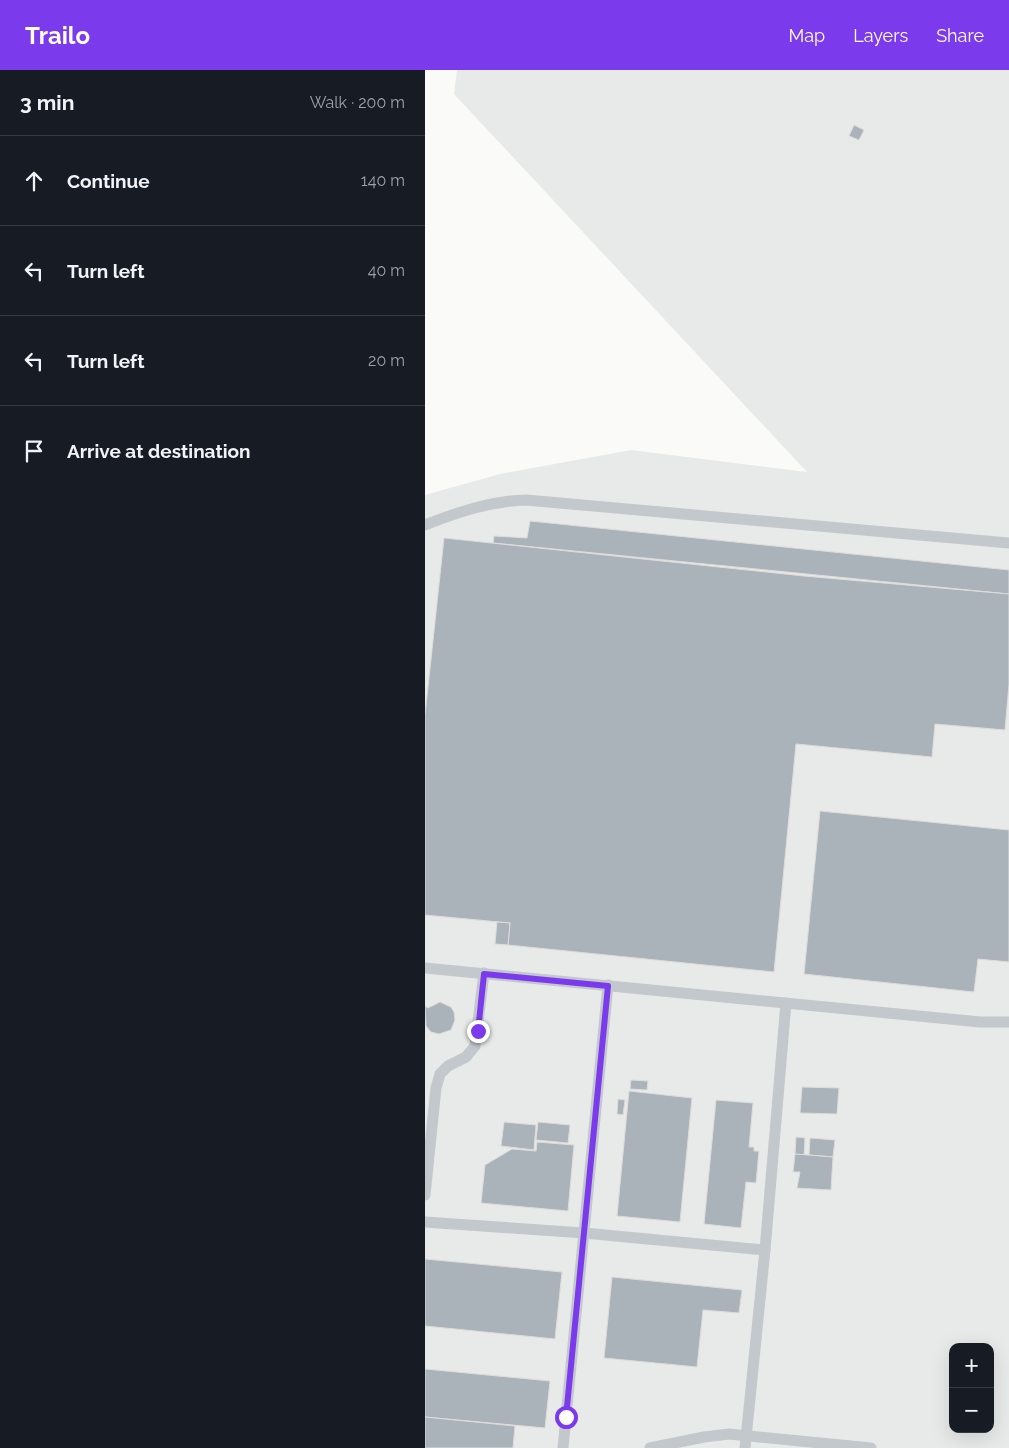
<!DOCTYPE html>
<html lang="en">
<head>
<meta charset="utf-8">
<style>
  body { margin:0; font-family:Raleway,sans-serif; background:#20242c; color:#f1f3f6 }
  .controls { position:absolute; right:15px; bottom:15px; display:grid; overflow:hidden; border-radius:10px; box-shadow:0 5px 20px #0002 }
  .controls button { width:45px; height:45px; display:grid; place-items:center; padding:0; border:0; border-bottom:1px solid #363941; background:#171b24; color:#f1f3f6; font:25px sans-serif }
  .stop { position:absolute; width:15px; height:15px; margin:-11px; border:4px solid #7c3aed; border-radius:50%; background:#fff }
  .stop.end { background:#7c3aed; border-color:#fff; box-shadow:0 1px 5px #0008 }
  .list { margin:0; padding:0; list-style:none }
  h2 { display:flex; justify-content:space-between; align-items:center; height:65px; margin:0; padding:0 20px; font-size:21px }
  h2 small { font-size:16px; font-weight:400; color:#9ea1a6 }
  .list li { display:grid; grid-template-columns:32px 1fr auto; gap:15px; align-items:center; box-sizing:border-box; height:90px; padding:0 20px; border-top:1px solid #363941 }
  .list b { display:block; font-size:19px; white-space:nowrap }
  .list em { font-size:16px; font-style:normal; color:#9ea1a6 }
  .icon { flex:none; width:28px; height:28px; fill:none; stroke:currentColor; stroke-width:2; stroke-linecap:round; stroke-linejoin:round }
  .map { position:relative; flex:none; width:584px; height:1378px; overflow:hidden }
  header { display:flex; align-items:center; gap:30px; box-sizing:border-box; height:70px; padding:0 25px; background:#7c3aed; color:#fff }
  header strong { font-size:24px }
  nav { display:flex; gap:28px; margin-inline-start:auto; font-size:18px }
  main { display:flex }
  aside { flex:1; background:#171b24 }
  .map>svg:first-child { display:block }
  .built { fill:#e8e9e9; fill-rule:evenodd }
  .building { fill:#aab3b9; stroke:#dcdcda }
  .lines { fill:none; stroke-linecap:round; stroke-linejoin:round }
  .lane { stroke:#c3c8cc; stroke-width:11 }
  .route { stroke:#7c3aed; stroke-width:6 }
</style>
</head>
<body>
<header>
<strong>Trailo</strong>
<nav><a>Map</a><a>Layers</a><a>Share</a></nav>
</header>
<main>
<aside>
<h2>3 min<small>Walk · 200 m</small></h2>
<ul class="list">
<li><svg class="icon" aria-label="ahead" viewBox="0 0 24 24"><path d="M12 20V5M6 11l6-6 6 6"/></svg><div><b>Continue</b></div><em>140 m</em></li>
<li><svg class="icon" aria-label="left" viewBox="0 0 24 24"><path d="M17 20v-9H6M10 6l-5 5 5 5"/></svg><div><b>Turn left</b></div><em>40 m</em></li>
<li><svg class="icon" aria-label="left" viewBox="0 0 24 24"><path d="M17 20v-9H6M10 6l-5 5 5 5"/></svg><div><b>Turn left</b></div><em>20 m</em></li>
<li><svg class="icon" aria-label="arrive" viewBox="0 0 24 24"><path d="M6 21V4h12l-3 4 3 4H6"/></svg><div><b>Arrive at destination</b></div></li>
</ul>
</aside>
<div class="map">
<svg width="584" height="1378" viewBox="0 0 584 1378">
  <rect width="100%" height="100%" fill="#fafaf8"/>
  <!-- built -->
  <path class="built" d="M 32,0 L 584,0 L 584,1378 L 0,1378 L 0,425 L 75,404 L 206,380 L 382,402 L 29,24 ZM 528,1277 L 565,1277 L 565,1359 L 528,1359 Z"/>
  <!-- building -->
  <g class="building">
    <polygon points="429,55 439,60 434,70 424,66"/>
    <polygon points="105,451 584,500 584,524 68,473 69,466 102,468"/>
    <polygon points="19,468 379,506 584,524 584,614 580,660 510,654 507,687 371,674 349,902 83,875 85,853 0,845 0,645"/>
    <polygon points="395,741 584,760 584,892 553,889 549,922 379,904"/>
    <polygon points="72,852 85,853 83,875 70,874"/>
    <polygon points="15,932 26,937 29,942 30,950 26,960 14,964 6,962 1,956 0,936 3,938"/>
    <polygon points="206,1010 223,1011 222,1020 205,1019"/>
    <polygon points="377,1017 414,1018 412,1044 375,1043"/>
    <polygon points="204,1021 267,1028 255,1152 192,1146"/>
    <polygon points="193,1029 200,1030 198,1045 192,1044"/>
    <polygon points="291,1030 328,1033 324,1077 329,1077 329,1081 334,1081 331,1113 321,1112 316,1158 279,1154"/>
    <polygon points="79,1052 111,1055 109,1080 76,1076"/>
    <polygon points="113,1052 145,1055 143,1073 111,1070"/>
    <polygon points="371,1067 380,1068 379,1085 370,1084"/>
    <polygon points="385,1068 410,1070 408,1087 384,1085"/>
    <polygon points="112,1072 149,1075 143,1141 56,1133 60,1095 87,1079 111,1081"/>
    <polygon points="370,1084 408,1087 406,1120 372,1118 375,1102 368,1102"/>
    <polygon points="0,1189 137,1202 130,1269 0,1256"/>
    <polygon points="187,1207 317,1220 314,1243 278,1240 272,1297 179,1288"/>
    <polygon points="0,1299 125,1311 120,1358 0,1347"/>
    <polygon points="0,1347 90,1356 88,1378 0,1378"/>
  </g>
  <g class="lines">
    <!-- lane -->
    <g class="lane">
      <path d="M 0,455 C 33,442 66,431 101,430 L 584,473"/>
      <polyline points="0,898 555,952 584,952"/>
      <polyline points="0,1125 11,1018 15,1004 23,996 41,987 50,976 59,903"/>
      <polyline points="0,1152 159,1163 340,1180"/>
      <polyline points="138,1378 183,915"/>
      <polyline points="225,1378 279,1367 304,1364 446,1378"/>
      <polyline points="320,1378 340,1180 361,933"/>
    </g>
  </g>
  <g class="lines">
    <!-- route -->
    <polyline class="route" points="53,961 59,904 183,916 141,1347"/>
  </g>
</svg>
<div class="controls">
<button>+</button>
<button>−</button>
</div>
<div class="stop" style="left:141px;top:1347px"></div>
<div class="stop end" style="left:53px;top:961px"></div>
</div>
</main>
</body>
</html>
